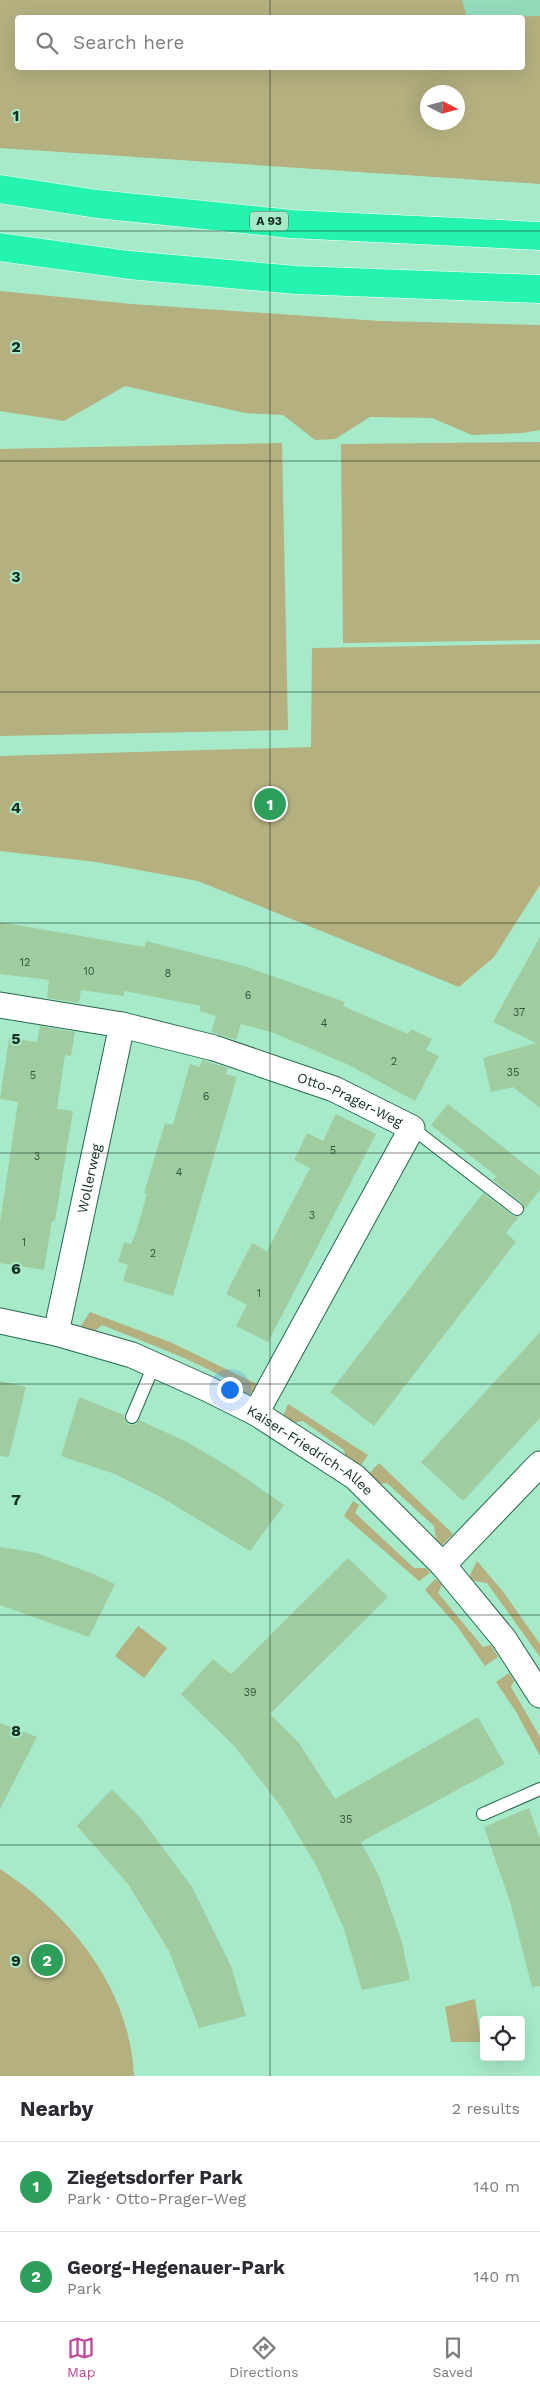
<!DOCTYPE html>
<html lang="en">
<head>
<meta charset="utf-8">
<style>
  body { margin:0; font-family:"Work Sans",sans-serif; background:#f2f2f3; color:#2b2b33 }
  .controls { position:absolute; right:15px; bottom:15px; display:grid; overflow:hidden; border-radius:5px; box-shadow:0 5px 20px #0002 }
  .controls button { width:45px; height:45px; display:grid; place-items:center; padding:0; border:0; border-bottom:1px solid #e1e1e2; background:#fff; color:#2b2b33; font:25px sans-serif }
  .compass { position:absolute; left:420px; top:85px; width:45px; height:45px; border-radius:50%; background:#fff; box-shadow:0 5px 20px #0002; rotate:96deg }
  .you { position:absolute; left:229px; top:1389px; width:18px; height:18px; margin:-12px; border:4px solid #fff; border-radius:50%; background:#1a73e8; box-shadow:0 0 0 8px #1a73e833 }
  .badge { display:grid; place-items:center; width:32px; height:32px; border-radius:50%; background:#c24798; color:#fff; font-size:16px; font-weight:700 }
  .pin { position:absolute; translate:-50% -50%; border:2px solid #fff; box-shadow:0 1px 5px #0006 }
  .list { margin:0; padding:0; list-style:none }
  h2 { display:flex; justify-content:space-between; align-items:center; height:65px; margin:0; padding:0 20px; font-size:21px }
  h2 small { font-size:16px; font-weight:400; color:#7c7c81 }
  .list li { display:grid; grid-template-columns:32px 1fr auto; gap:15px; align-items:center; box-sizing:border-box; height:90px; padding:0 20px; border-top:1px solid #e1e1e2 }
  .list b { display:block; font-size:19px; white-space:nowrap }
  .list p { margin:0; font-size:16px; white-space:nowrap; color:#7c7c81 }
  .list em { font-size:16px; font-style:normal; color:#7c7c81 }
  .icon { flex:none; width:28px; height:28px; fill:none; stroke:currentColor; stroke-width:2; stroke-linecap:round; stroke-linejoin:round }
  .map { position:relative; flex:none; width:540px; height:2076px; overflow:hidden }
  .search { position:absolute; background:#fff; box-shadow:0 5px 20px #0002; left:15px; right:15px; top:15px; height:55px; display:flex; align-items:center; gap:12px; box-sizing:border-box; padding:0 18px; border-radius:5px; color:#7c7c81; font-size:19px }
  .sheet { height:245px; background:#fff }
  nav { display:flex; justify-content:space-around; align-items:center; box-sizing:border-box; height:70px; border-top:1px solid #e1e1e2; background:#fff; font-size:14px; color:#7c7c81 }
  nav a { display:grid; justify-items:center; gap:2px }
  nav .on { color:#c24798 }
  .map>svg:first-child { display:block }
  .built { fill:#92dcbb }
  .green { fill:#b4b07f; fill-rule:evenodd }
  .building { fill:#a0cd9f }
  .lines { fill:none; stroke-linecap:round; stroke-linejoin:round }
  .service-casing { stroke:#27684e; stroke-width:14 }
  .minor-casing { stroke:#27684e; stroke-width:27 }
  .motorway-casing { stroke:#fff; stroke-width:29 }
  .service { stroke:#fff; stroke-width:12 }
  .minor { stroke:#fff; stroke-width:25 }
  .motorway { stroke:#24f4b0; stroke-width:28 }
  .grid { fill:none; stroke:#132e22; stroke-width:1; stroke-opacity:0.55 }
  .labels { text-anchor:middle; stroke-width:4; stroke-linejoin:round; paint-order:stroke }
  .number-label { font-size:11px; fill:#365641 }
  .shield { fill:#a7eaca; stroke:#3f6654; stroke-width:1 }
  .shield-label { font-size:12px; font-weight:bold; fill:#132e22 }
  .street-label { font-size:14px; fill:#132e22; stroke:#a7eaca }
  .grid-label { font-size:16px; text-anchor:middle; font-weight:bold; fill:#132e22; stroke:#a7eaca; stroke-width:4; stroke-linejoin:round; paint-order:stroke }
</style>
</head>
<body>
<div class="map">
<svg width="540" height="2076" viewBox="0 0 540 2076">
  <rect width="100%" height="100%" fill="#a7eaca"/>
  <!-- built -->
  <polygon class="built" points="462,0 540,0 540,16 467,17"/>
  <!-- green -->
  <g class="green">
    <path d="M 0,0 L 462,0 L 467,17 L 540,16 L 540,184 L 0,148 ZM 467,17 L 522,18 L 522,68 L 18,68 L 18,18 ZM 428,92 L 458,92 L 458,122 L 428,122 Z"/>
    <polygon points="0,291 132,304 380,321 540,325 540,430 523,433 472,435 432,418 370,417 335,439 315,440 283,415 245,413 125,386 64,421 0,411"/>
    <polygon points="540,442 540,640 343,643 341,444"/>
    <polygon points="282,443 288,730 0,736 0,449"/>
    <polygon points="540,644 540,885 494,957 459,987 198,881 96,862 0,851 0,756 311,747 312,648"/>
    <path d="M 90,1312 L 170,1342 L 261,1386 L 247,1396 L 234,1391 L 234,1383 C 192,1359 147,1343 102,1325 L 92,1333 L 78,1330 Z"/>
    <polygon points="288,1404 368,1455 358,1469 347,1461 344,1450 303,1421 292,1423 283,1417"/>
    <polygon points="379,1463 453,1534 442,1545 436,1539 434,1526 387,1483 376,1485 366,1477"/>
    <polygon points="353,1501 359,1505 355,1513 414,1568 426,1568 430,1573 419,1581 344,1516"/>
    <polygon points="477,1561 504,1593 540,1644 540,1657 487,1583 474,1581 469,1577"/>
    <polygon points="435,1579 442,1584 438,1593 483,1647 491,1645 498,1657 485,1666 457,1626 425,1590"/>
    <polygon points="138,1626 167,1648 144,1678 115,1656"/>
    <polygon points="509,1673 514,1681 511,1687 540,1737 540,1756 515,1710 496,1682"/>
    <path d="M 0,1869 C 71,1915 130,1989 134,2076 L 0,2076 Z"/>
    <polygon points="475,1999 481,2042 451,2042 445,2007"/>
  </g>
  <!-- building -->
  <g class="building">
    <polygon points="0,922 145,947 146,941 244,966 345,1002 343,1006 408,1034 411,1029 432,1039 426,1050 439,1056 415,1101 349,1065 274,1033 241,1024 236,1040 211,1032 216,1016 199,1011 201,1006 124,991 124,996 81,990 79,1003 47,998 49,980 0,974"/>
    <polygon points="540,937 540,1108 513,1087 491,1092 483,1058 536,1043 493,1022"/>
    <polygon points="40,1026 75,1032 71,1056 65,1055 57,1109 73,1111 55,1221 52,1221 44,1270 0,1263 0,1222 18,1102 0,1099 9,1038 37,1042"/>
    <polygon points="202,1060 228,1068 226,1074 237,1077 173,1296 123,1281 128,1265 118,1262 124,1242 131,1244 136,1232 147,1194 144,1193 165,1123 173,1125 190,1064 200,1067"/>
    <polygon points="448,1104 540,1176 540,1190 525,1209 522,1203 493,1180 496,1176 431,1125"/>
    <polygon points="336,1114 376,1134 268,1342 236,1326 247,1305 226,1294 252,1243 267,1251 310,1168 294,1160 307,1133 323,1141"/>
    <polygon points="483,1193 512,1215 519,1217 506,1233 516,1242 374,1426 330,1392"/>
    <polygon points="540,1332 540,1418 463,1501 421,1462"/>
    <polygon points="0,1381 26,1387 9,1457 0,1456"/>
    <polygon points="79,1397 124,1415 125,1421 129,1425 136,1424 139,1420 187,1442 234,1470 284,1505 250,1551 159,1496 115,1474 61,1456"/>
    <polygon points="0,1547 37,1553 91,1573 115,1584 89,1637 0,1605"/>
    <polygon points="348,1558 388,1597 270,1714 299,1743 335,1799 478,1717 505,1764 361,1842 379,1876 402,1942 410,1980 362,1990 344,1929 317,1867 282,1808 235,1747 181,1694 213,1659 231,1674"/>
    <polygon points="0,1723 37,1737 0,1809"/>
    <polygon points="112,1789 140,1817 192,1887 231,1966 246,2016 199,2028 169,1951 128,1884 77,1826"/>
    <polygon points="529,1808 540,1839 540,1986 532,1987 510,1902 484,1827"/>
  </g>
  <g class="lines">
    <!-- service casing -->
    <g class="service-casing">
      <g id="service">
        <polyline points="412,1128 517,1209"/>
        <polyline points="132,1417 154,1365"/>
        <polyline points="483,1814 540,1789"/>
      </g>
    </g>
    <!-- minor casing -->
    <g class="minor-casing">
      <g id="minor">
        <path id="s1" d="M 0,1005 L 122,1025 L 214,1048 L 334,1089 L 412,1128 L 256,1413"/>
        <path id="s2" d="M 0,1321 L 56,1333 L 132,1355 L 208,1389 L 256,1413 L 355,1477 L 443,1565 L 504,1639 L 540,1695"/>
        <path id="s3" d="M 56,1333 L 122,1025"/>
        <polyline points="443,1565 540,1464"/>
      </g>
    </g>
    <!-- motorway casing -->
    <g class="motorway-casing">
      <g id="motorway">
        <polyline points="0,189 97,204 291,224 540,236"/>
        <polyline points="0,247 129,265 296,280 540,289"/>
      </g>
    </g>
    <!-- service -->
    <use href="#service" class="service"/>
    <!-- minor -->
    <use href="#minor" class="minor"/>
    <!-- motorway -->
    <use href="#motorway" class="motorway"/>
  </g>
  <!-- grid -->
  <path class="grid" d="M 270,0 L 270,18M 270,68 L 270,2076M 0,231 L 540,231M 0,461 L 540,461M 0,692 L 540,692M 0,923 L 540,923M 0,1153 L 540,1153M 0,1384 L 540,1384M 0,1615 L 540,1615M 0,1845 L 540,1845"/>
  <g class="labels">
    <!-- number labels -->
    <g class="number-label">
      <text x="25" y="966">12</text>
      <text x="89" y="975">10</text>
      <text x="168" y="977">8</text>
      <text x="248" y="999">6</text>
      <text x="519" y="1016">37</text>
      <text x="324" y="1027">4</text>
      <text x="394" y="1065">2</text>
      <text x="513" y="1076">35</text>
      <text x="33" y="1079">5</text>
      <text x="206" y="1100">6</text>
      <text x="333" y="1154">5</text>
      <text x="37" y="1160">3</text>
      <text x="179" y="1176">4</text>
      <text x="312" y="1219">3</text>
      <text x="24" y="1246">1</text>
      <text x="153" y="1257">2</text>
      <text x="259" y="1297">1</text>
      <text x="250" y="1696">39</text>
      <text x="346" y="1823">35</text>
    </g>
    <!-- shield labels -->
    <rect class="shield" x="250" y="211.5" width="38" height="19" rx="4"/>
    <g class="shield-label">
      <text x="269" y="225">A 93</text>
    </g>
    <!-- street labels -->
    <g class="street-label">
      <text dy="5" stroke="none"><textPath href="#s1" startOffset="364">Otto-Prager-Weg</textPath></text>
      <text dy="5" stroke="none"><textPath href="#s3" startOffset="158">Wollerweg</textPath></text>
      <text dy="5" stroke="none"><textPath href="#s2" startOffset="339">Kaiser-Friedrich-Allee</textPath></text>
    </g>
  </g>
  <g class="grid-label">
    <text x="16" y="121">1</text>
    <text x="16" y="352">2</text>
    <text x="16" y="582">3</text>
    <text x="16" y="813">4</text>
    <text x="16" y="1044">5</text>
    <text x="16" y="1274">6</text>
    <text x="16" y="1505">7</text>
    <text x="16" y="1736">8</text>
    <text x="16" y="1966">9</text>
  </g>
</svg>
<div class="controls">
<button><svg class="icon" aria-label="locate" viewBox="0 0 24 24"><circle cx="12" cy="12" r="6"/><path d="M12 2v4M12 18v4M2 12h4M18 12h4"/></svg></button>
</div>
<svg class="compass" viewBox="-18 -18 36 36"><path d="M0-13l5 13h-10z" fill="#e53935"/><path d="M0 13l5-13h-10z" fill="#7c7c81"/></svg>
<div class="you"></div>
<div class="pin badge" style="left:270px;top:804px;background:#2e9e5b">1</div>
<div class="pin badge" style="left:47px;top:1960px;background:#2e9e5b">2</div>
<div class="search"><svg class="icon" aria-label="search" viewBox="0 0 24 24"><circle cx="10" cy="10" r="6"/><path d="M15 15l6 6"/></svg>Search here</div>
</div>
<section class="sheet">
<h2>Nearby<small>2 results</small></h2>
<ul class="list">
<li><span class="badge" style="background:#2e9e5b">1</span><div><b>Ziegetsdorfer Park</b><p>Park · Otto-Prager-Weg</p></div><em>140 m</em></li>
<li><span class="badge" style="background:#2e9e5b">2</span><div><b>Georg-Hegenauer-Park</b><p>Park</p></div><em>140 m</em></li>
</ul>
</section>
<nav>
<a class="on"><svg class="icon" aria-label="map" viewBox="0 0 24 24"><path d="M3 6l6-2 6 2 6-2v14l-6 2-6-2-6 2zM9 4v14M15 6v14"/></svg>Map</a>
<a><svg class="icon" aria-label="directions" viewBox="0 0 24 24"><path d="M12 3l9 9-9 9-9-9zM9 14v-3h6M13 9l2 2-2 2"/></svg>Directions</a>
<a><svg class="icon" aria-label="saved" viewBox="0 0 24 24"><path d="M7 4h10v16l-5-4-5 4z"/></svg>Saved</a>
</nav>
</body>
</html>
